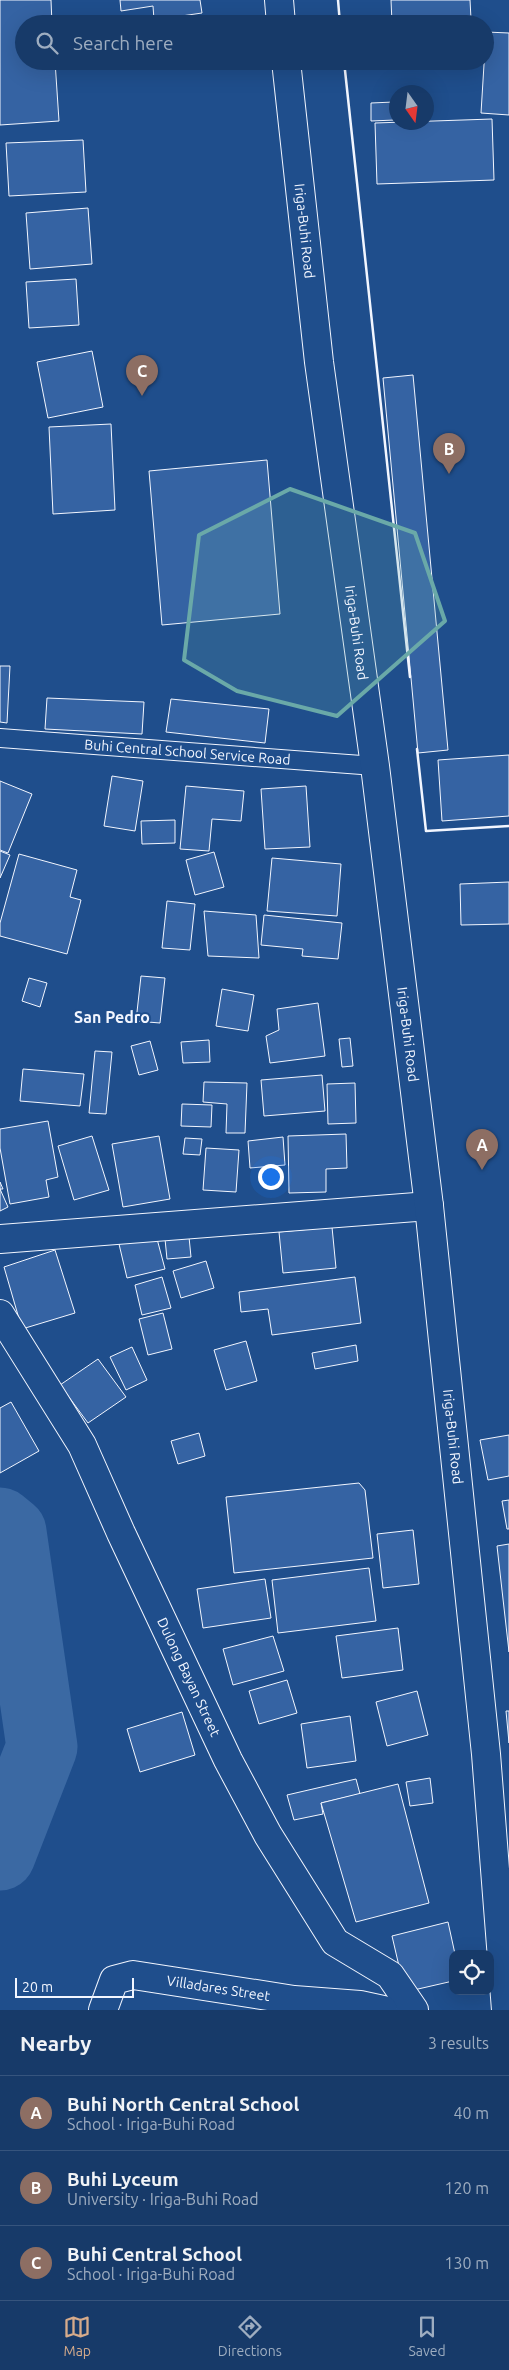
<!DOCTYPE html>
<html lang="en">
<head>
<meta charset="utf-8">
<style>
  body { margin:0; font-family:Ubuntu,sans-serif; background:#244571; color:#f1f3f6 }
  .controls { position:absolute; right:15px; bottom:15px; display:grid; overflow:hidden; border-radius:10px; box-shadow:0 5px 20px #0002 }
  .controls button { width:45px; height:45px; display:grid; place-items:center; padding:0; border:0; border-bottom:1px solid #36547d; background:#173a69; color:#f1f3f6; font:25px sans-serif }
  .compass { position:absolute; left:389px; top:85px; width:45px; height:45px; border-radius:50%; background:#173a69; box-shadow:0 5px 20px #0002; rotate:166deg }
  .scale { position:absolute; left:15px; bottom:12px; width:119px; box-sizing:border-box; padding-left:5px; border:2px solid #f2f6ff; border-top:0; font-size:14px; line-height:18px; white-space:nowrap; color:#f2f6ff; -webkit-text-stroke:4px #1f4e8c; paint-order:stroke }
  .you { position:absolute; left:270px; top:1176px; width:18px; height:18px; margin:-12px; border:4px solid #fff; border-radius:50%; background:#1a73e8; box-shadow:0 0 0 8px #1a73e833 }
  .badge { display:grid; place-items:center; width:32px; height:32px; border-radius:50%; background:#d6ab8b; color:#fff; font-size:16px; font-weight:700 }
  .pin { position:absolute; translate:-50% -41px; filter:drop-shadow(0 1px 2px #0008) }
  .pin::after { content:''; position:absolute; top:26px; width:18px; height:15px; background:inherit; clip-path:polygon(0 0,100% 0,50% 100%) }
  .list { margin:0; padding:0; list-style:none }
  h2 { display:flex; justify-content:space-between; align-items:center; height:65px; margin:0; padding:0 20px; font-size:21px }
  h2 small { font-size:16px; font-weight:400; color:#9eadc0 }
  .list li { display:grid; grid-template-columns:32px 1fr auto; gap:15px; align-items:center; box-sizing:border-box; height:75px; padding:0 20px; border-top:1px solid #36547d }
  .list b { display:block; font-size:19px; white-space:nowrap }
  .list p { margin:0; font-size:16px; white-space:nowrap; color:#9eadc0 }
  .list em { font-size:16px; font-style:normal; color:#9eadc0 }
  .icon { flex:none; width:28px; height:28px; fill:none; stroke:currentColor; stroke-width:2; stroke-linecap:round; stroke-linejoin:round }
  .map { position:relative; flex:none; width:509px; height:2010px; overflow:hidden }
  .search { position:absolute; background:#173a69; box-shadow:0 5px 20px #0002; left:15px; right:15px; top:15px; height:55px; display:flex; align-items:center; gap:12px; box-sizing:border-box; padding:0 18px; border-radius:28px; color:#9eadc0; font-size:19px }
  .sheet { height:290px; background:#173a69 }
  nav { display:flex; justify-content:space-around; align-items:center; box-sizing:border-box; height:70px; border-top:1px solid #36547d; background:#173a69; font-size:14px; color:#9eadc0 }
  nav a { display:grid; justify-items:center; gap:2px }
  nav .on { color:#d6ab8b }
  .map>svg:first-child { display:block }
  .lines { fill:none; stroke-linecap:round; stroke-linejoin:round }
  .river { stroke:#3b69a3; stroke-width:71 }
  .building { fill:#3563a3; stroke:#f2f6ff }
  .service-casing { stroke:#f2f6ff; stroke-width:20 }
  .minor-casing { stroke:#f2f6ff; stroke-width:30 }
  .secondary-casing { stroke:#f2f6ff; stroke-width:30 }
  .service { stroke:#1f4e8c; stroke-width:18 }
  .minor { stroke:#1f4e8c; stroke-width:28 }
  .secondary { stroke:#1f4e8c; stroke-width:28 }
  .wall { stroke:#f2f6ff; stroke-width:2.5 }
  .marked { fill:#6aa9a8; fill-opacity:0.2; stroke:#6aa9a8; stroke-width:4; stroke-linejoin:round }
  .labels { text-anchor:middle; stroke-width:4; stroke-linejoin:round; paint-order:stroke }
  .street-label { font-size:14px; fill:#f2f6ff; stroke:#1f4e8c }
  .quarter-label { font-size:16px; font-weight:bold; fill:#f2f6ff; stroke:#1f4e8c }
</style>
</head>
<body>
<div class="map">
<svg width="509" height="2010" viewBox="0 0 509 2010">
  <rect width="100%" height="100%" fill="#1f4e8c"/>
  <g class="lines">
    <!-- river -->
    <polyline class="river" points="0,1523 11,1532 42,1747 0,1855"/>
  </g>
  <!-- building -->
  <g class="building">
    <polygon points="0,0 51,0 52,24 24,24 24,61 55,61 59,121 0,125"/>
    <polygon points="120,0 200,0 202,13 154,20 153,6 121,11"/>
    <polygon points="391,0 470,0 471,19 392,23"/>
    <polygon points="486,32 509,33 509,115 481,113"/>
    <polygon points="394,102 395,120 371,121 371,103"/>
    <polygon points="492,119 494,180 377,184 375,123"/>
    <polygon points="83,140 86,192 9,196 6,143"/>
    <polygon points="88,208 92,264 30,269 26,213"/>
    <polygon points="76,279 79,325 29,328 26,282"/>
    <polygon points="92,351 103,407 48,418 37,362"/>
    <polygon points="413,375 448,750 418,753 383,378"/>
    <polygon points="111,424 115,510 53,514 49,427"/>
    <polygon points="267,460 280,614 162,625 149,471"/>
    <polygon points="0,666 10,666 7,723 0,722"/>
    <polygon points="47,698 144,702 142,734 45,729"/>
    <polygon points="171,699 269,709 265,743 166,732"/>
    <polygon points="509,755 509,816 442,821 438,760"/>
    <polygon points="112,776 143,781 135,831 104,826"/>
    <polygon points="0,781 32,794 8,853 0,850"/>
    <polygon points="186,786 244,791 241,821 212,819 209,851 180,849"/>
    <polygon points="306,786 310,847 265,849 261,789"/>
    <polygon points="175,820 175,843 142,844 141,821"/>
    <polygon points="0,851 10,855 0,878"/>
    <polygon points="214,852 224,887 195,895 186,860"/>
    <polygon points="19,854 77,870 70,897 81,900 67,954 0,936 0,923"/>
    <polygon points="272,858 341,864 337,916 267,911"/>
    <polygon points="509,882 509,924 461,925 460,884"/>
    <polygon points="167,901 195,904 190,950 162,948"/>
    <polygon points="204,911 256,915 259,958 208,956"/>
    <polygon points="264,915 342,923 338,959 302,956 303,949 261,945"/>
    <polygon points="141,976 165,978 160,1023 136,1021"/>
    <polygon points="29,978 47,983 40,1007 22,1001"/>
    <polygon points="222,989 254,995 248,1031 216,1026"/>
    <polygon points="318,1003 325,1056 270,1063 266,1036 279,1030 277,1009"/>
    <polygon points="350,1038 353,1066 342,1067 339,1039"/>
    <polygon points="209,1040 210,1062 183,1063 181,1042"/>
    <polygon points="150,1041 158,1070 139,1075 131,1046"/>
    <polygon points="95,1051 112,1052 106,1114 89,1113"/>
    <polygon points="23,1069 84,1074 80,1106 20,1101"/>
    <polygon points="322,1075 325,1111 264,1116 261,1080"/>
    <polygon points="204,1082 247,1083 245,1133 226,1133 227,1104 203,1102"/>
    <polygon points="355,1083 356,1123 328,1124 327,1084"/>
    <polygon points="182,1104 212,1105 211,1127 181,1126"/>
    <polygon points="48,1121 58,1177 46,1180 49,1197 10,1204 0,1148 0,1129"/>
    <polygon points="346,1134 347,1168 326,1169 326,1192 289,1193 288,1136"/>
    <polygon points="92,1136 109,1190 74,1200 58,1146"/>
    <polygon points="159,1136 170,1199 123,1207 112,1144"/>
    <polygon points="283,1137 285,1165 250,1168 248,1141"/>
    <polygon points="185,1138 202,1139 200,1155 183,1154"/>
    <polygon points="206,1148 239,1150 236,1192 203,1190"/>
    <polygon points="0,1182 3,1189 0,1189 8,1207 0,1211"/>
    <polygon points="332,1227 336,1268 283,1273 279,1232"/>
    <polygon points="156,1235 165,1269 127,1278 119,1244"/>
    <polygon points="189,1237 191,1257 167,1259 165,1239"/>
    <polygon points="55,1250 75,1313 22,1329 4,1267"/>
    <polygon points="206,1261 214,1288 181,1298 173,1271"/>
    <polygon points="162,1277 171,1308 142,1315 135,1285"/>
    <polygon points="355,1277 361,1323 272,1335 268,1309 241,1312 239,1292"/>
    <polygon points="163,1313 172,1349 148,1355 139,1319"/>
    <polygon points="246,1341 257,1381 226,1390 214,1350"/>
    <polygon points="356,1345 358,1361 315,1369 312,1353"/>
    <polygon points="132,1347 147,1380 126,1390 110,1357"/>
    <polygon points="98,1359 126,1397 88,1423 60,1385"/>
    <polygon points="11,1402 39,1451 0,1473 0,1408"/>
    <polygon points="199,1433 205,1456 178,1464 171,1441"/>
    <polygon points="509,1435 509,1476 488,1480 480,1440"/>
    <polygon points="359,1483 365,1490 373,1558 234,1573 226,1497"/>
    <polygon points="509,1500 509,1529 507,1529 502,1501"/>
    <polygon points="413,1530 419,1584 383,1588 377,1534"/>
    <polygon points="509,1544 509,1652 497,1546"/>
    <polygon points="369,1568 376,1621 278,1633 272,1580"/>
    <polygon points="265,1579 271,1618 203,1628 197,1589"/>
    <polygon points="398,1628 403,1670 342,1678 336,1636"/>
    <polygon points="273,1636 284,1671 233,1685 223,1649"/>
    <polygon points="287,1680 297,1713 259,1724 249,1691"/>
    <polygon points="417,1691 428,1735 387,1746 376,1702"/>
    <polygon points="506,1711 509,1711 509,1743"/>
    <polygon points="182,1712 195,1755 140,1772 127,1729"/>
    <polygon points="350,1716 356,1761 307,1768 301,1724"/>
    <polygon points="430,1778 433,1803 410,1806 406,1782"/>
    <polygon points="356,1779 360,1794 321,1803 323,1814 294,1820 287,1795"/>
    <polygon points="398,1784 429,1903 356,1922 321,1803"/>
    <polygon points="448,1922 455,1954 453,1954 453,1981 405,1992 392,1936"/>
  </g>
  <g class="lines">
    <!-- service casing -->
    <g class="service-casing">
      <g id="service">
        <path id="s1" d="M 0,738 L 375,766"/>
      </g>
    </g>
    <!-- minor casing -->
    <g class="minor-casing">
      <g id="minor">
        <polyline points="0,1239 429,1206"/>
        <path id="s2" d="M 0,1314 L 82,1445 L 121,1533 L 228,1760 L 268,1835 L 335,1942 L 390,1975 L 414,2010"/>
        <path id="s3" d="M 103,2010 L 114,1980 L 133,1975 L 294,2000 L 360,2005 L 383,2010"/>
      </g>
    </g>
    <!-- secondary casing -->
    <g class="secondary-casing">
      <g id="secondary">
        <polyline points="279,0 281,24"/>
        <path id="s4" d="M 286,61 L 319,362 L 375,766 L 429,1206 L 486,1754 L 506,2010"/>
      </g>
    </g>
    <!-- service -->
    <use href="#service" class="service"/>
    <!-- minor -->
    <use href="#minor" class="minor"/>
    <!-- secondary -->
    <use href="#secondary" class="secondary"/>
    <!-- wall -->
    <g class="wall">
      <polyline points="338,0 340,24"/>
      <polyline points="344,61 410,677"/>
      <polyline points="417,749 426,831 509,826"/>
    </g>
  </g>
  <!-- marked area -->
  <path class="marked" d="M 290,489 L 415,533 L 445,621 L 337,716 L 237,691 L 184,660 L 199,535 Z"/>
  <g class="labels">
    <!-- street labels -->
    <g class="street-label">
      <text dy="5" stroke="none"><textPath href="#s4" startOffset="171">Iriga-Buhi Road</textPath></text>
      <text dy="5" stroke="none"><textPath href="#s4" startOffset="576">Iriga-Buhi Road</textPath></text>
      <text dy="5" stroke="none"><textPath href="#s1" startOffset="188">Buhi Central School Service Road</textPath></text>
      <text dy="5" stroke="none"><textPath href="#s4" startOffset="981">Iriga-Buhi Road</textPath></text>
      <text dy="5" stroke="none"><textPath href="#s4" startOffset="1386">Iriga-Buhi Road</textPath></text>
      <text dy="5" stroke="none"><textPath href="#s2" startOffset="410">Dulong Bayan Street</textPath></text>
      <text dy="5" stroke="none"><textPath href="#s3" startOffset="138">Villadares Street</textPath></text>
    </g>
    <!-- quarter labels -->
    <g class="quarter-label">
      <text x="112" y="1023">San Pedro</text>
    </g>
  </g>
</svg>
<div class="controls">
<button><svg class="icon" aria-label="locate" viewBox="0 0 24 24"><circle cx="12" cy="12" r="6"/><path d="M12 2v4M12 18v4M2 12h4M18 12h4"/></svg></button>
</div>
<svg class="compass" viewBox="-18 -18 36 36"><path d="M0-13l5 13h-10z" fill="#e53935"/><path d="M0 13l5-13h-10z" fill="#9eadc0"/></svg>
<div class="scale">20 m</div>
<div class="you"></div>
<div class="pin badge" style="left:482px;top:1170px;background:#8d6e63">A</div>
<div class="pin badge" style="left:449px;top:474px;background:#8d6e63">B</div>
<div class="pin badge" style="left:142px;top:396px;background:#8d6e63">C</div>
<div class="search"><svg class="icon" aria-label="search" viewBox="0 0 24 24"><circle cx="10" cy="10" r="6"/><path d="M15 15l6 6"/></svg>Search here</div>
</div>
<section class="sheet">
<h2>Nearby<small>3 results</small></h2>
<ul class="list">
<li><span class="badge" style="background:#8d6e63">A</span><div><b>Buhi North Central School</b><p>School · Iriga-Buhi Road</p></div><em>40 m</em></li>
<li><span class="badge" style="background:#8d6e63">B</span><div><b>Buhi Lyceum</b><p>University · Iriga-Buhi Road</p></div><em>120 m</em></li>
<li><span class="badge" style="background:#8d6e63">C</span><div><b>Buhi Central School</b><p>School · Iriga-Buhi Road</p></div><em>130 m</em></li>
</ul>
</section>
<nav>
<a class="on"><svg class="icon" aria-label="map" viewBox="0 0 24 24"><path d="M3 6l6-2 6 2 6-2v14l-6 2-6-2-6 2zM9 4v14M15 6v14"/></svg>Map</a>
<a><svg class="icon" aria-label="directions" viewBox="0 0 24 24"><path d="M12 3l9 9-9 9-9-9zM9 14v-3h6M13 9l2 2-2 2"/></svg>Directions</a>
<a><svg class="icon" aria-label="saved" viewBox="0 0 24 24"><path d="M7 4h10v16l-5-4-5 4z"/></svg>Saved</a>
</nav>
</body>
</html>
